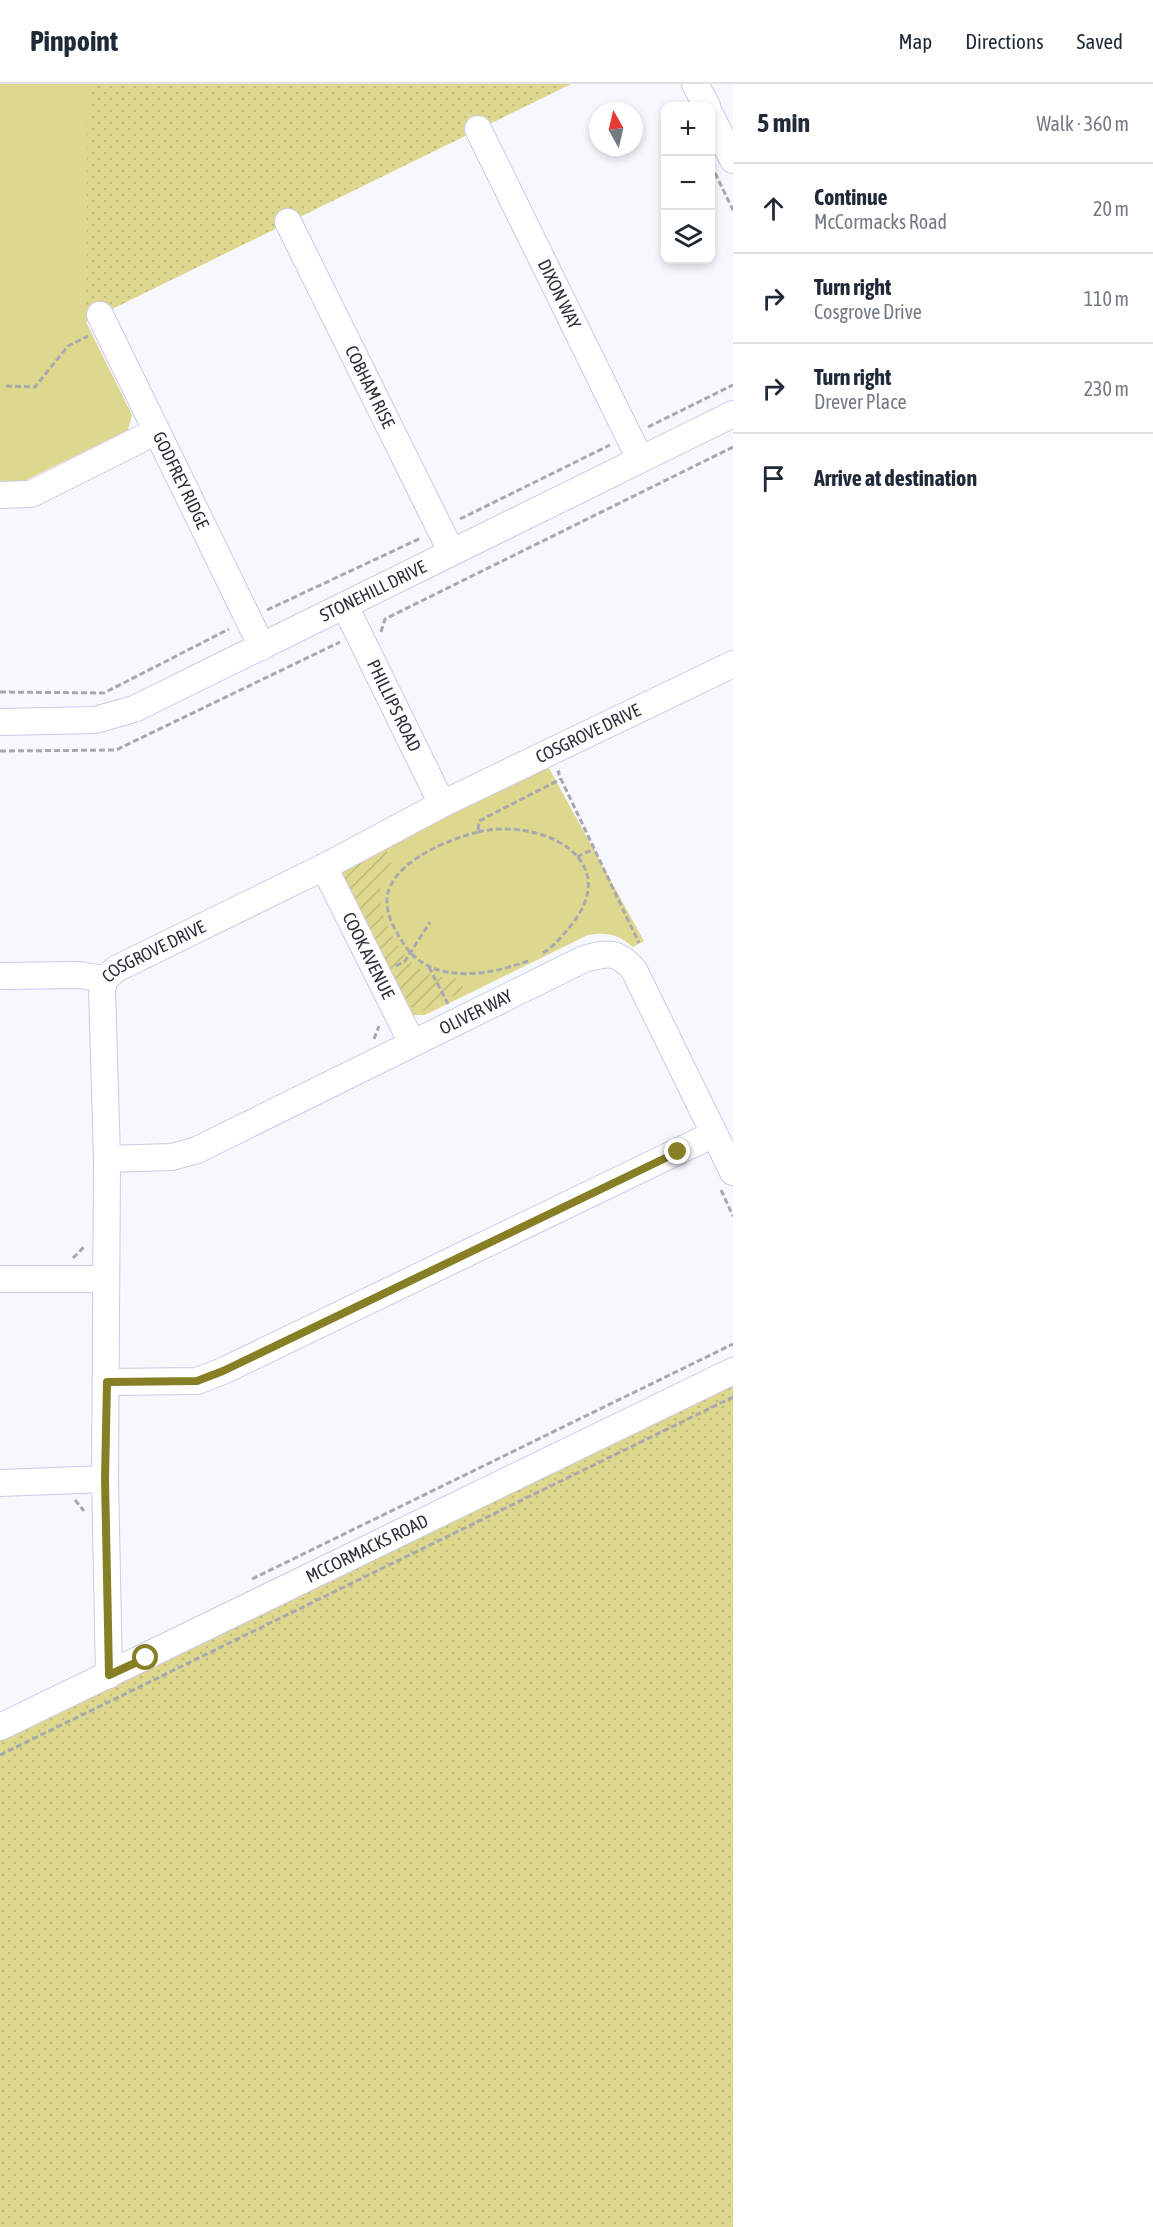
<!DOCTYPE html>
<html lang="en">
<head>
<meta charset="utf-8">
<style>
  body { margin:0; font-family:"Asap Condensed",sans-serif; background:#f6f6f7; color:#1f2937 }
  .controls { position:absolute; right:18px; top:18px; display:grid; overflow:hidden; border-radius:12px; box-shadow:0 3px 9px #0003 }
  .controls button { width:54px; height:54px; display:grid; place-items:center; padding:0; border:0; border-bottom:2px solid #e0e1e3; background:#fff; color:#1f2937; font:30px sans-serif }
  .compass { position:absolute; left:589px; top:18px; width:54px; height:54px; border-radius:50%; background:#fff; box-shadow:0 3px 9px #0003; rotate:352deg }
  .stop { position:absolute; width:18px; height:18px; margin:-14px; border:4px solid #877f25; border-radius:50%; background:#fff }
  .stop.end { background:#877f25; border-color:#fff; box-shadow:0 2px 6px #0008 }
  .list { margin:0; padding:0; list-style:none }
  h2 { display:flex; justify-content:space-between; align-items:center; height:78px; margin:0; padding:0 24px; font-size:26px }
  h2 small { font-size:20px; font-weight:400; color:#747a83 }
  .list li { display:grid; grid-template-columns:39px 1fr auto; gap:18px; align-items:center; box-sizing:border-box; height:90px; padding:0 24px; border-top:2px solid #e0e1e3 }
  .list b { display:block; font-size:22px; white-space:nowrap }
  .list p { margin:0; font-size:20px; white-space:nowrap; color:#747a83 }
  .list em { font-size:20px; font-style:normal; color:#747a83 }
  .icon { flex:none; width:33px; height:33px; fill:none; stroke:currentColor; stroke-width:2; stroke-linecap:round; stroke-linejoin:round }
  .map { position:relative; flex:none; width:733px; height:2143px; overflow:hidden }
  header { display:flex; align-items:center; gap:36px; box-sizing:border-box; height:84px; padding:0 30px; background:#fff; border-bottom:2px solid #e0e1e3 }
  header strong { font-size:28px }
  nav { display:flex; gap:33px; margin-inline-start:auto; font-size:21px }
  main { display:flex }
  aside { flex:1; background:#fff }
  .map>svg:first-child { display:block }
  .grass { fill:url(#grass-dots) }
  .park { fill:#ded88f }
  .garden { fill:url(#garden-furrows) }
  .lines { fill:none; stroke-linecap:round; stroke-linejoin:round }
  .minor-casing { stroke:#c9cae9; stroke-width:28 }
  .path { stroke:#a8a8b1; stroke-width:3; stroke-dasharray:6 3; stroke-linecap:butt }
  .minor { stroke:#fff; stroke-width:26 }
  .route { stroke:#877f25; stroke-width:8 }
  .labels { text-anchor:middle; stroke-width:4.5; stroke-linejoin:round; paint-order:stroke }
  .street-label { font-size:18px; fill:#2e2e3a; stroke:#fff }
</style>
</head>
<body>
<header>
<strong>Pinpoint</strong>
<nav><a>Map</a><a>Directions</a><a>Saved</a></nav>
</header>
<main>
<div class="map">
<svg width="733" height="2143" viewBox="0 0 733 2143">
  <defs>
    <pattern id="grass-dots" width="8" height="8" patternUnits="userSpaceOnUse" patternTransform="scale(1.5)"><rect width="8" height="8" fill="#ded88f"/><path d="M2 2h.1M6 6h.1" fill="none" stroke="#bfba7c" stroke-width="1.8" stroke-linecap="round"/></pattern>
    <pattern id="garden-furrows" width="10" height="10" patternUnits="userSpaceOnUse" patternTransform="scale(1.5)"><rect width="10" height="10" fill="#ded88f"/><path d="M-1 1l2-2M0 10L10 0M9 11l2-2" fill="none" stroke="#bfba7c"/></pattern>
  </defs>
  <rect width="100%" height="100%" fill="#f7f8fe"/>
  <!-- grass -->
  <g class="grass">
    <polygon points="0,0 571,0 0,280"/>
    <polygon points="733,1298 733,2143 0,2143 0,1655"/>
  </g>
  <!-- park -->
  <g class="park">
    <polygon points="0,0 88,0 86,238 132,331 128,346 18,400 0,400"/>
    <path d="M 545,677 L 644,857 L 633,863 C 617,850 608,848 588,851 L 425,931 L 410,931 L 338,797 L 344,774 Z"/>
  </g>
  <!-- garden -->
  <path class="garden" d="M 384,760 L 392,782 C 388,789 382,798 380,807 C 376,827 401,873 418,884 C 429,892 444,894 457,894 L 465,906 L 422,927 L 406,921 L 344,796 L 343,786 Z"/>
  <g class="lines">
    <!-- minor casing -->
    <g class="minor-casing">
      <g id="minor">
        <polyline points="695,0 707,22"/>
        <polyline points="710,30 733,76"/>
        <path id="s1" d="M 478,45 L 640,375"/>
        <path id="s2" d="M 288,138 L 451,467"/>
        <path id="s3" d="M 100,231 L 262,563"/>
        <polyline points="0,411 31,410 155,348"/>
        <path id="s4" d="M 345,522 L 442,720"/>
        <path id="s5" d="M 0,638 L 95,636 L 134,625 L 733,330"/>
        <path id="s6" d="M 324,783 L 412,959"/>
        <polyline points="0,892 79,891 105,895"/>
        <path id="s7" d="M 107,1075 L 172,1073 L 197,1066 L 584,875 C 608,869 617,866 634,886 L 733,1088"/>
        <polyline points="0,1195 106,1195"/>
        <polyline points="107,1298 197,1297 223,1287 714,1050"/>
        <polyline points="0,1399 105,1395"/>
        <path id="s8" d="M 109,1591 L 105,1395 L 107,1075 L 102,904 L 105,895 L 116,885 L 324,783 L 442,720 L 733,580"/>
        <path id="s9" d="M 0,1643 L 733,1287"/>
      </g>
    </g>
    <!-- path -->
    <g class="path">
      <polyline points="715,89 733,126"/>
      <polyline points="6,302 35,303 68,262 88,252"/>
      <polyline points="648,343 733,301"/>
      <polyline points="460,435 610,361"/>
      <polyline points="267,526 421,454"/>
      <polyline points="381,548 385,535 733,363"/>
      <polyline points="0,608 104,609 229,545"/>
      <polyline points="0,667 116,666 340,558"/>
      <polyline points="560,687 558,688 561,695 639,859"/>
      <path d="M 478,748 C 542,733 628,776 568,845 C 560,855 552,864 541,870"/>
      <polyline points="577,773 594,765"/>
      <path d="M 528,877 C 503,886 473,893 447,888 C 425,884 411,873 400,854 C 394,844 388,833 387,820 C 384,781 448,755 478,748 L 479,737 L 561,695"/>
      <polyline points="396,882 405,877 430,838"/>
      <polyline points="429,883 448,920"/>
      <polyline points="374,955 379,942"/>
      <polyline points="721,1106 733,1132"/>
      <polyline points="73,1174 85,1162"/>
      <polyline points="75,1416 84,1427"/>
      <polyline points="252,1495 733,1260"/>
      <polyline points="0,1671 733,1313"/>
    </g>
    <!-- minor -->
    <use href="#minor" class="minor"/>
  </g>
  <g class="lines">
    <!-- route -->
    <polyline class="route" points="146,1574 109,1591 105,1395 107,1298 197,1297 223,1287 678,1068"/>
  </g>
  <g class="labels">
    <!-- street labels -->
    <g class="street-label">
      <text dy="6" stroke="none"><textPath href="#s1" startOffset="184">DIXON WAY</textPath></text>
      <text dy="6" stroke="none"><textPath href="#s2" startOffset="184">COBHAM RISE</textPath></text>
      <text dy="6" stroke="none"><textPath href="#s3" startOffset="184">GODFREY RIDGE</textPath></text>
      <text dy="6" stroke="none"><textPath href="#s5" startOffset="402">STONEHILL DRIVE</textPath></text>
      <text dy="6" stroke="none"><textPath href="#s4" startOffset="111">PHILLIPS ROAD</textPath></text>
      <text dy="6" stroke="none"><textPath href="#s8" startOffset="1239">COSGROVE DRIVE</textPath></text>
      <text dy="6" stroke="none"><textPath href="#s8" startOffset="753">COSGROVE DRIVE</textPath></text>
      <text dy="6" stroke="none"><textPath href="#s6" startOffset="99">COOK AVENUE</textPath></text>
      <text dy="6" stroke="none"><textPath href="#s7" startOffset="402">OLIVER WAY</textPath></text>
      <text dy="6" stroke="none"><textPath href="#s9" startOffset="408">MCCORMACKS ROAD</textPath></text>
    </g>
  </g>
</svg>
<div class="controls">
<button>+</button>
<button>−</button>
<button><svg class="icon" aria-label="layers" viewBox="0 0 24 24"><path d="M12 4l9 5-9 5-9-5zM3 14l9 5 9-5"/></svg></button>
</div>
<svg class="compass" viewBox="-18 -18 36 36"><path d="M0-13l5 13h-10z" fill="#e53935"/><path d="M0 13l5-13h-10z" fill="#747a83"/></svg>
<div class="stop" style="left:146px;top:1574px"></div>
<div class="stop end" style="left:678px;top:1068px"></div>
</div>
<aside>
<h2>5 min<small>Walk · 360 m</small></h2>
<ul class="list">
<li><svg class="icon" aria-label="ahead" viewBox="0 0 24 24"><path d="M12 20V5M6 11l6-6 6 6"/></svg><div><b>Continue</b><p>McCormacks Road</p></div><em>20 m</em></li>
<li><svg class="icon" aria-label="right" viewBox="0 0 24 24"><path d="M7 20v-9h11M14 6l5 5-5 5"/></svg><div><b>Turn right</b><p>Cosgrove Drive</p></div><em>110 m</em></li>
<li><svg class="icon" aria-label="right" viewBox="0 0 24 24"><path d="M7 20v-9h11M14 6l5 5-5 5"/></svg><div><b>Turn right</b><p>Drever Place</p></div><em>230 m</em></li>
<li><svg class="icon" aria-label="arrive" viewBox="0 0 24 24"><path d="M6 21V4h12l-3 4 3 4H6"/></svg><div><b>Arrive at destination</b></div></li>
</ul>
</aside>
</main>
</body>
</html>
